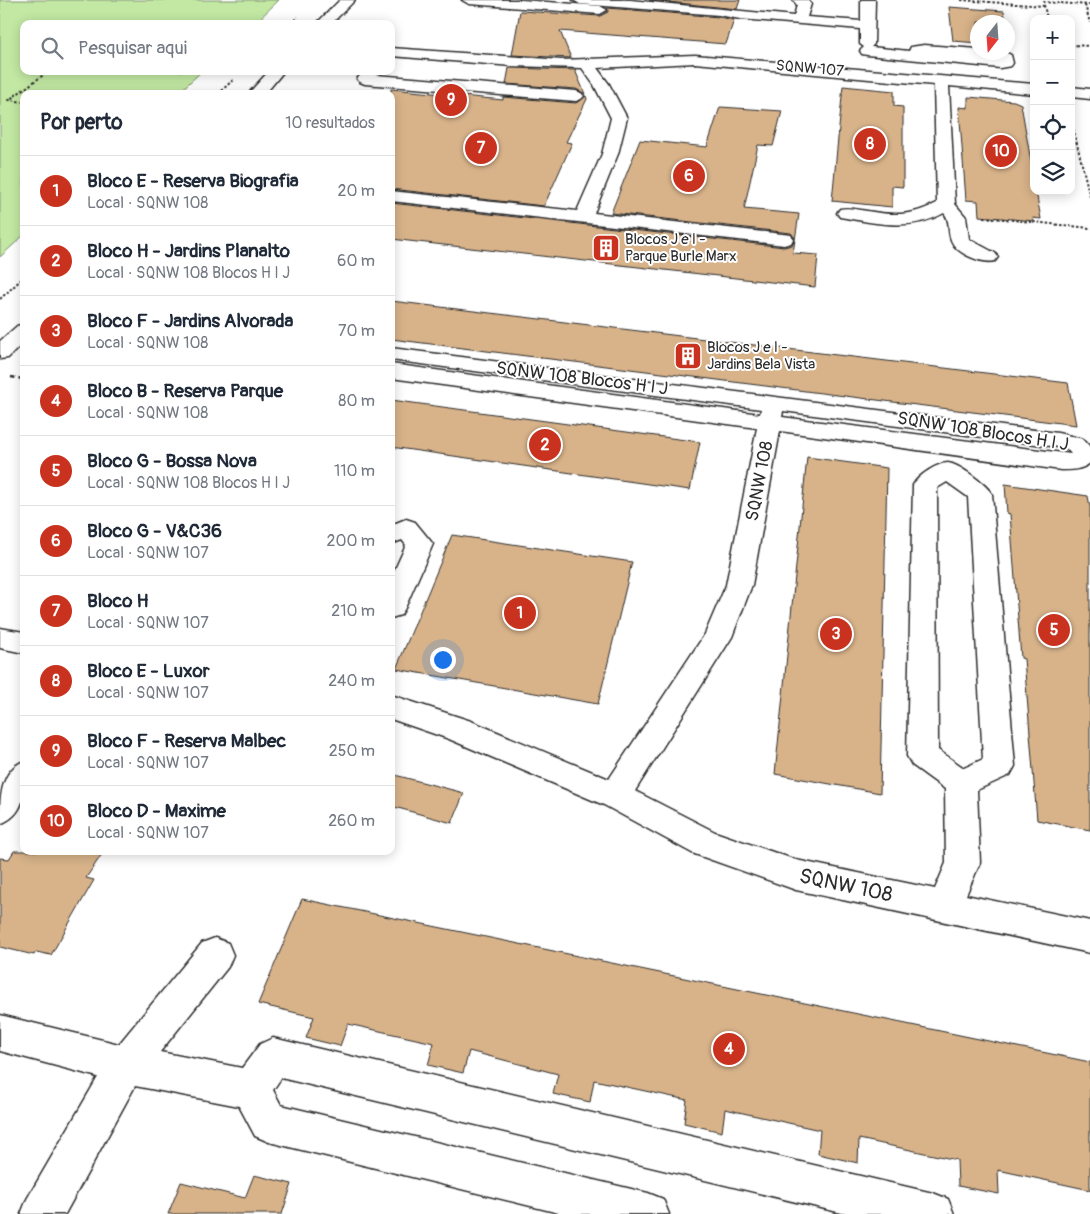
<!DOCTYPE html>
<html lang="pt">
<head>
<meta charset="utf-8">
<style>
  body { margin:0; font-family:Pangolin,sans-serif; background:#f2f2f3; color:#1f2937 }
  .controls { position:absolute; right:15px; top:15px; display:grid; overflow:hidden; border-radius:10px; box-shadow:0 2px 12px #0003 }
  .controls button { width:45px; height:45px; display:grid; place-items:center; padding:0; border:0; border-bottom:1px solid #e0e1e3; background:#fff; color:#1f2937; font:25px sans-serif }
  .compass { position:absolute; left:970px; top:15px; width:45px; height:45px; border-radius:50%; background:#fff; box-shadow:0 2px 12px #0003; rotate:197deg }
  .you { position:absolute; left:442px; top:659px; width:18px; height:18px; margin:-12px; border:4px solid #fff; border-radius:50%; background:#1a73e8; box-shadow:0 0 0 8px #1a73e833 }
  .badge { display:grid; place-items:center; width:32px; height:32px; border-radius:50%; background:#c8321e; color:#fff; font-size:16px; font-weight:700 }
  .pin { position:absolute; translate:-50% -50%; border:2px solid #fff; box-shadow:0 1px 5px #0006 }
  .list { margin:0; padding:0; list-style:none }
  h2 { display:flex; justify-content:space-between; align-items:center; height:65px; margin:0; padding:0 20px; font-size:21px }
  h2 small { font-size:16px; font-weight:400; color:#747a83 }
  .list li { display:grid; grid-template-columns:32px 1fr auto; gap:15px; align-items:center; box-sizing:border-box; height:70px; padding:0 20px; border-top:1px solid #e0e1e3 }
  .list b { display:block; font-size:19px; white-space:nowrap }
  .list p { margin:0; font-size:16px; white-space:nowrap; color:#747a83 }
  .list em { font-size:16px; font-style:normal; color:#747a83 }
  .icon { flex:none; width:28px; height:28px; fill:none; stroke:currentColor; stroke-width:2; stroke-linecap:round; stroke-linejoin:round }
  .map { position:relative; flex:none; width:1090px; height:1214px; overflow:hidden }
  .search { position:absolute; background:#fff; box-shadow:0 2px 12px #0003; left:20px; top:20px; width:375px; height:55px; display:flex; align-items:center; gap:12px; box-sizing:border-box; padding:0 18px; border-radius:10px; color:#747a83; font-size:19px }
  .panel { position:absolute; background:#fff; box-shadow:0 2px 12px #0003; left:20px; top:90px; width:375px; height:765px; border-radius:10px }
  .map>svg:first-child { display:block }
  .green { fill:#c2e8a3; stroke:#768a67 }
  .building { fill:#d8b38a; stroke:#2b2b2b }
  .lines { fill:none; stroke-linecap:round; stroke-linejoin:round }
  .minor-casing { stroke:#2b2b2b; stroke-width:3 }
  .major-casing { stroke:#2b2b2b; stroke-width:3 }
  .path-far1 { stroke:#2b2b2b; stroke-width:2; stroke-dasharray:2.5 2; stroke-linecap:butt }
  .path { stroke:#2b2b2b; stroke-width:2.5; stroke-dasharray:4.5 3; stroke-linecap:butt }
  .minor { fill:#fff; fill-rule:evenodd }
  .major { fill:#fff; fill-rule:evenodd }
  .labels { text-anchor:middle; stroke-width:4; stroke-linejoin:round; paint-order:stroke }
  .far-street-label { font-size:15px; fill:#2b2b2b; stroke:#fff }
  .far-poi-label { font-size:15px; fill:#2b2b2b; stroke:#fff; text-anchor:start }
  .street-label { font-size:18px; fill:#2b2b2b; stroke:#fff }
  .near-street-label { font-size:21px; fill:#2b2b2b; stroke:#fff }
</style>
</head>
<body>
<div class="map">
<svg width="1090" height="1214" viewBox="0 0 1090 1214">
  <rect width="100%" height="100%" fill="#fff"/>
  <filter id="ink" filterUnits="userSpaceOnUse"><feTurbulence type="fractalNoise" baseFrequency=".02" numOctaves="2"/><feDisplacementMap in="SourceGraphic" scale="10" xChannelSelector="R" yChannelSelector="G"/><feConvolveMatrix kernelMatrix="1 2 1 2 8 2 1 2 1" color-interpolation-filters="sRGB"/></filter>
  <g filter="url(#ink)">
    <!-- green -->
    <polygon class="green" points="0,0 279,0 254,24 24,24 24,71 202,71 177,94 24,94 24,235 0,257"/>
    <!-- building -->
    <g class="building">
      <polygon points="649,0 740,0 737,9"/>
      <polygon points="949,7 1004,11 1006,22 978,22 978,43 953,41"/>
      <polygon points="607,8 719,17 734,20 726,44 560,31 571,58 512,55 520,11 600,16 608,12"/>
      <polygon points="509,68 575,70 585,94 576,89 506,84"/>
      <polygon points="843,86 894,91 894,106 903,107 903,187 892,186 892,207 832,201"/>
      <polygon points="391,89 503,100 503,97 576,103 586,96 587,99 566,142 572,143 544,206 391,189"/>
      <polygon points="968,97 1014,101 1021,104 1034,179 1034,191 1036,191 1041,219 1033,218 1034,221 979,216 978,201 966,200 959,107 968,108"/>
      <polygon points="720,107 782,111 773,146 758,145 744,209 799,214 793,253 818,255 815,287 391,239 391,203 784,247 792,245 795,238 791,233 611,213 640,140 707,147"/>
      <polygon points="391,301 1068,383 1076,425 391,339"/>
      <polygon points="391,400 700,442 690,490 391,447"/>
      <polygon points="807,457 887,468 880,793 775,774"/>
      <polygon points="1005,484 1088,496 1090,507 1090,830 1037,820 1024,659 1021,658 1010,514 1007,513"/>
      <polygon points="452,535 632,562 598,704 396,669"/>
      <polygon points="391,774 464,793 452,823 391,806"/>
      <polygon points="14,851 104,851 86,878 94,880 51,955 36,952 34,955 0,947 0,858 9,859"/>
      <polygon points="302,899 1090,1062 1090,1190 998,1170 999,1194 958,1186 957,1160 859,1139 858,1163 818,1154 820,1130 725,1109 722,1132 684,1123 687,1100 594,1080 590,1102 553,1094 558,1074 469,1051 463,1073 428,1065 434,1043 348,1024 340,1046 306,1038 314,1017 258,1004"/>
      <polygon points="254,1175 292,1184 282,1214 168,1214 181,1182 245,1198"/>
    </g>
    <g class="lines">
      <!-- minor casing -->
      <g class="minor-casing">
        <g id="minor">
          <polygon points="462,0 521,0 600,6 607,10 600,14 469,4"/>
          <polygon points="573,0 630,0 794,16 797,5 793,0 807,0 811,4 807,17 861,21 861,0 875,0 874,44 871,47 909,51 911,47 924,45 978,49 978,52 1005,52 1011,55 1013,63 1011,66 1000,68 867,55 862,54 860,51 864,47 860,44 860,29 740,19 719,15 580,4"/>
          <path d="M 391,48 L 561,60 L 695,55 L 1034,84 L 1034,94 L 949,86 L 955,204 L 966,217 L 969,239 L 995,253 L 998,257 L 995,261 C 982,264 956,254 951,240 C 947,230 951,221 944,213 C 912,231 880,224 846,218 L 840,217 L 837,213 L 840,209 C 849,207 858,210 867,211 C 895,216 912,216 937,203 L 934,85 L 695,63 L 597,68 L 609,84 L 627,118 L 618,154 L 594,213 L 791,235 L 793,239 L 791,243 L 784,245 L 391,201 L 391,191 L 577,211 L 602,154 L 611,118 L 594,85 L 582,68 L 512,66 L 391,56 Z"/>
          <polygon points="364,71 379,71 376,75 576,91 581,93 584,96 581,99 576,101 365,84 360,82 357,79"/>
          <polygon points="1071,87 1090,89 1090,99 1071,97"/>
          <path d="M 391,348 L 1058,433 L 1083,439 L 1090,447 L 1090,463 C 1082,470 1071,470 1061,470 L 780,431 L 752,585 L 732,637 L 635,791 L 715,832 L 796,860 L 935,889 L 946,863 L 945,789 L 912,765 L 907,756 L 913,485 C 918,476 937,463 948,463 C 959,464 987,485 992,494 L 1015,766 L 1010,775 L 977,790 L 980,863 L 966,895 L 1090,921 L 1090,953 L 796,890 L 692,853 L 604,805 L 449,739 L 391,719 L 391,695 L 471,721 L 609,779 L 705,634 L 726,585 L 757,428 L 391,378 L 391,364 L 760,414 L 761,409 L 391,360 ZM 783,411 L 1058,447 L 1067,449 L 1071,454 L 782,417 ZM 947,482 L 968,497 L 983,759 L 964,768 L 938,750 L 937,488 Z"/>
          <polygon points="406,519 415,522 433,544 405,608 401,615 391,618 391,578 406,545 402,540 391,544 391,525"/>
          <polygon points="0,628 24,632 24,653 0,648"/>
          <path d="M 24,761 C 24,787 29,813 0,824 C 0,798 0,771 24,761 Z"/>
          <polygon points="215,938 228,943 233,955 228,967 160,1052 242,1068 260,1044 273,1038 933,1193 948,1199 954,1214 846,1214 281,1078 273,1090 281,1105 648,1193 663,1199 669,1214 563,1214 269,1142 255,1136 239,1106 135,1086 65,1214 21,1214 27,1199 98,1077 0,1051 0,1015 119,1044 202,943"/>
        </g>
      </g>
      <!-- major casing -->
      <g class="major-casing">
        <g id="major">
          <polygon points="340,0 355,0 331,24 316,24"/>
          <polygon points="269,71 284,71 265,94 248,94"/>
          <polygon points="24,324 24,342 8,358 0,359 0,341 17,326"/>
        </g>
      </g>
      <!-- path-far1 -->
      <g class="path-far1">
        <polyline points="961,0 1044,6"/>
        <polyline points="1043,2 1090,5"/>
        <polyline points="1044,5 1047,19"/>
        <polyline points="1085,5 1090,23"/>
        <polyline points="292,24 298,17"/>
        <polyline points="1071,45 1090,46"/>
        <polyline points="218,94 234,79"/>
        <polyline points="24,102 9,100 46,73 30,72"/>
        <polyline points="1071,120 1090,197"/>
        <polyline points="984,217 1090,228"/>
        <polyline points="0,299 24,277"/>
      </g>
      <!-- path -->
      <polyline class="path" points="11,377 24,379"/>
      <!-- minor -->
      <use href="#minor" class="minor"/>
      <!-- major -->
      <use href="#major" class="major"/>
    </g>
  </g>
  <!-- icons -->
  <defs>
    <g id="building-square" transform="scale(1.4375)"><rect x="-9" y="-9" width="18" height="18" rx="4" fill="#c8321e" stroke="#fff"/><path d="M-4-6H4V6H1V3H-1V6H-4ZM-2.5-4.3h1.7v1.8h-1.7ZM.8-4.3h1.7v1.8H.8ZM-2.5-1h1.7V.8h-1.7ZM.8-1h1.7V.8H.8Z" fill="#fff"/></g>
  </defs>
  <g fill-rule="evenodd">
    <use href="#building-square" x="606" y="248"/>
    <use href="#building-square" x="688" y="356"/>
  </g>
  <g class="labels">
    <!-- far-street labels -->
    <g class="far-street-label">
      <text transform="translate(810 68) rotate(5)" y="5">SQNW 107</text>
    </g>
    <!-- far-poi labels -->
    <g class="far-poi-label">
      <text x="625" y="244">Blocos J e I -<tspan x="625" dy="17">Parque Burle Marx</tspan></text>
      <text x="707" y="352">Blocos J e I -<tspan x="707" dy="17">Jardins Bela Vista</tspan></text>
    </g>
    <!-- street labels -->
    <g class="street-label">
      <text transform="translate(582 378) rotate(7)" y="6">SQNW 108 Blocos H I J</text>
      <text transform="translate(983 431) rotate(9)" y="6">SQNW 108 Blocos H I J</text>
      <text transform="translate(759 481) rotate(-79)" y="6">SQNW 108</text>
    </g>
    <!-- near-street labels -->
    <g class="near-street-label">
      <text transform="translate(846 885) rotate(12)" y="7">SQNW 108</text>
    </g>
  </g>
</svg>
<div class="controls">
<button>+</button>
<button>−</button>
<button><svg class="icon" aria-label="locate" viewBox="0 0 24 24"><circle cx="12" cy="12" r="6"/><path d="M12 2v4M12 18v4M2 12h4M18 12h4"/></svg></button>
<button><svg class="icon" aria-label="layers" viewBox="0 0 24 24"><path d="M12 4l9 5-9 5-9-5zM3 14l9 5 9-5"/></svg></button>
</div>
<svg class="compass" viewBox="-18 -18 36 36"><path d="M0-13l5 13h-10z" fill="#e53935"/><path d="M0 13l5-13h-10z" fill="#747a83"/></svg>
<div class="you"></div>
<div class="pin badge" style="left:520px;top:613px">1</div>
<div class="pin badge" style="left:545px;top:445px">2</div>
<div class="pin badge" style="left:836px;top:634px">3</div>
<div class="pin badge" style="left:729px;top:1049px">4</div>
<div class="pin badge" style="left:1054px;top:630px">5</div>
<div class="pin badge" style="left:689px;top:176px">6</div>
<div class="pin badge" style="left:481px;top:148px">7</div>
<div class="pin badge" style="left:870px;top:144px">8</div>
<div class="pin badge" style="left:451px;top:100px">9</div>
<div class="pin badge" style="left:1001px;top:151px">10</div>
<div class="search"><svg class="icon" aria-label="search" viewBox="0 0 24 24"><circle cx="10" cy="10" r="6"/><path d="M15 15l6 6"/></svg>Pesquisar aqui</div>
<section class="panel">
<h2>Por perto<small>10 resultados</small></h2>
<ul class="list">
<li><span class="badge">1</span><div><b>Bloco E - Reserva Biografia</b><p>Local · SQNW 108</p></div><em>20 m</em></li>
<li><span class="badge">2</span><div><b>Bloco H - Jardins Planalto</b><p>Local · SQNW 108 Blocos H I J</p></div><em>60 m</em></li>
<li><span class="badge">3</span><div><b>Bloco F - Jardins Alvorada</b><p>Local · SQNW 108</p></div><em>70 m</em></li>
<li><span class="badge">4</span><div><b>Bloco B - Reserva Parque</b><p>Local · SQNW 108</p></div><em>80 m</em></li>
<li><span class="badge">5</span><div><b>Bloco G - Bossa Nova</b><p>Local · SQNW 108 Blocos H I J</p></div><em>110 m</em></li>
<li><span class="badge">6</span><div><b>Bloco G - V&amp;C36</b><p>Local · SQNW 107</p></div><em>200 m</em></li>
<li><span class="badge">7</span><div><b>Bloco H</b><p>Local · SQNW 107</p></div><em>210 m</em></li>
<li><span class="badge">8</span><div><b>Bloco E - Luxor</b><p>Local · SQNW 107</p></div><em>240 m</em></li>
<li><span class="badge">9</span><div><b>Bloco F - Reserva Malbec</b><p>Local · SQNW 107</p></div><em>250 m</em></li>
<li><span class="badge">10</span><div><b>Bloco D - Maxime</b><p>Local · SQNW 107</p></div><em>260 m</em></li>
</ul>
</section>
</div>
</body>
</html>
